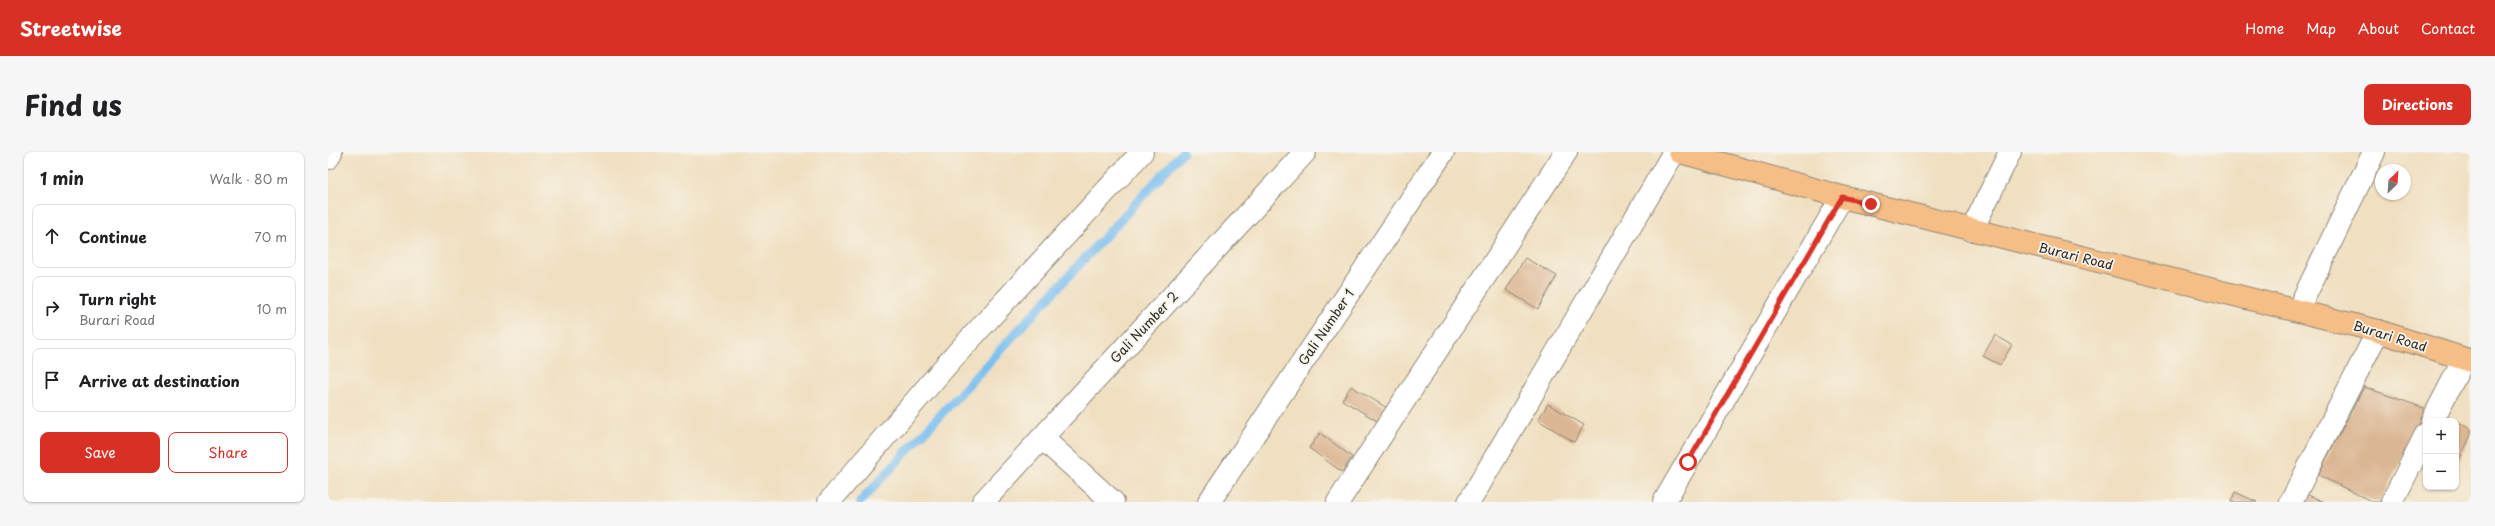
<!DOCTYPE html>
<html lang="en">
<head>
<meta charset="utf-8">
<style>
  body { margin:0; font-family:"Playpen Sans",sans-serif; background:#f6f6f6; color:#202124 }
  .controls { position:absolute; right:12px; bottom:12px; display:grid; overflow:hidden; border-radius:8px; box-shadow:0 1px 3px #0004 }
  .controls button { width:36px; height:36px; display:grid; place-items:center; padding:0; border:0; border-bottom:1px solid #e0e0e0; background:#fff; color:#202124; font:20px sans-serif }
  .compass { position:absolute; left:2047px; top:12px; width:36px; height:36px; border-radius:50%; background:#fff; box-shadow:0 1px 3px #0004; rotate:25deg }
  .stop { position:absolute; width:12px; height:12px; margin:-9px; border:3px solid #d93025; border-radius:50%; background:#fff }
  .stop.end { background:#d93025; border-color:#fff; box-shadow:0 1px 4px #0008 }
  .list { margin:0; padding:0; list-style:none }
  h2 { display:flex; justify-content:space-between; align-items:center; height:52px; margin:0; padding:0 16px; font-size:17px }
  h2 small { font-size:13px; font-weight:400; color:#757577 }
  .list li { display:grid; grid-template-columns:26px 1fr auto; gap:12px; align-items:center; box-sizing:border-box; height:64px; margin:0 8px 8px; padding:0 8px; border:1px solid #e0e0e0; border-radius:8px }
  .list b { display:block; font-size:15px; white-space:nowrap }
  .list p { margin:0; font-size:13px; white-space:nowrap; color:#757577 }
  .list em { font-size:13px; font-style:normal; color:#757577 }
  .actions { display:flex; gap:8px; padding:12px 16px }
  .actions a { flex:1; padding:9px 0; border:1px solid #d93025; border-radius:8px; text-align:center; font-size:14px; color:#d93025 }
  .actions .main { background:#d93025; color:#fff }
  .icon { flex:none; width:22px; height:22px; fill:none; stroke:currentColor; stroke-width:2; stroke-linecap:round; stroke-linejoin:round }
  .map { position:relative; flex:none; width:2143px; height:350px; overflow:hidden; border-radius:8px }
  header { display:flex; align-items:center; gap:24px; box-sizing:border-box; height:56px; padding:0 20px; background:#d93025; color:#fff }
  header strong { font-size:19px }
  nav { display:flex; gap:22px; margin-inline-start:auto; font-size:14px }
  .intro { display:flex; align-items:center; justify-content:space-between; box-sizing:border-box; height:96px; padding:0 24px }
  h1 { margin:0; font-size:28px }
  .button { padding:10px 18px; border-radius:8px; background:#d93025; color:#fff; font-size:14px; font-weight:700 }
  main { display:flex; gap:24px; padding:0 24px }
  aside { flex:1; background:#fff; border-radius:8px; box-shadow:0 1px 3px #0004 }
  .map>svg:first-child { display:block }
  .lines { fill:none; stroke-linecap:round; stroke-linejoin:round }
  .stream { stroke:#78bff0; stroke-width:9 }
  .building { fill:#dbb693 }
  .minor-casing { stroke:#8e8576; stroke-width:24 }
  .major-casing { stroke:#8e8576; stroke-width:24 }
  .minor { stroke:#fff; stroke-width:22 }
  .major { stroke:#f6be87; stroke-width:22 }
  .route { stroke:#d93025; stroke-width:5 }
  .labels { text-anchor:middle; stroke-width:3.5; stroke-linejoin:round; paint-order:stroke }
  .street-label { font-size:13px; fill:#2b2b2b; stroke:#f7f3e8 }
</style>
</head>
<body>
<header>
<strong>Streetwise</strong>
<nav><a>Home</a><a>Map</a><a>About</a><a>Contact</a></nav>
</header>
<div class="intro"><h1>Find us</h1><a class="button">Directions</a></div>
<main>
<aside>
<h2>1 min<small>Walk · 80 m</small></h2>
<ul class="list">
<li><svg class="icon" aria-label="ahead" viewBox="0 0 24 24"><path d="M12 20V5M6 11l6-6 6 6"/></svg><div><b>Continue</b></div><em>70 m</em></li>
<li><svg class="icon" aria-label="right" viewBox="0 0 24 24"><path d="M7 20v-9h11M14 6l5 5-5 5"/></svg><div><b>Turn right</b><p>Burari Road</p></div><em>10 m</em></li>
<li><svg class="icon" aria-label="arrive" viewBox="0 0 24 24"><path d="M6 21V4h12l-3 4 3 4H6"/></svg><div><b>Arrive at destination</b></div></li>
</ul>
<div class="actions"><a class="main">Save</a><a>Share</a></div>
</aside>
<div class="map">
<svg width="2143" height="350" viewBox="0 0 2143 350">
  <rect width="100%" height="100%" fill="#f7f3e8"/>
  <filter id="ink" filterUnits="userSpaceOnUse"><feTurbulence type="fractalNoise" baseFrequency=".025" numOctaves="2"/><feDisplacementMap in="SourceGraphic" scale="8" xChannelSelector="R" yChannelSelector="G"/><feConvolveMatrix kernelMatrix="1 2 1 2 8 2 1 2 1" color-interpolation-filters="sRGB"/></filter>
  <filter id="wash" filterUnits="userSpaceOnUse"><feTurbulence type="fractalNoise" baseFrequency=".012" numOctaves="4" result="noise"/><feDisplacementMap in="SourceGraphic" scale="16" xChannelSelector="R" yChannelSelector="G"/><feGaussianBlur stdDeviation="0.9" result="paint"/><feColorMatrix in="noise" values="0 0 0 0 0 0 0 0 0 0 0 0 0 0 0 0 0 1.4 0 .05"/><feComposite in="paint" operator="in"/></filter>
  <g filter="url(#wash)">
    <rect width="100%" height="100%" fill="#f0dfc0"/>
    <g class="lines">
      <!-- stream -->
      <polyline class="stream" points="532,350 855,0"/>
    </g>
    <g id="blocks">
      <!-- building -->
      <g class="building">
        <polygon points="1197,106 1229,124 1210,157 1178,138"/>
        <polygon points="1667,183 1684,193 1672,213 1655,204"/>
        <polygon points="1023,234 1059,256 1051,270 1014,248"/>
        <polygon points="2036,235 2099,257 2052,350 2045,350 1990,323"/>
        <polygon points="1220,252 1256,273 1246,290 1210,268"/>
        <polygon points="2118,264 2127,269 2116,269"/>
        <polygon points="2128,269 2143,277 2143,283 2128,314"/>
        <polygon points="992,281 1024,305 1014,320 981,296"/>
        <polygon points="1907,340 1929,350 1903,350"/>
        <polygon points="1978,342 1996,350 1975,350"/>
      </g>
    </g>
  </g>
  <g filter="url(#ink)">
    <use href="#blocks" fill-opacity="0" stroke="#8e8576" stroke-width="1"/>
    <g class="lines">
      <!-- minor casing -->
      <g class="minor-casing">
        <g id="minor">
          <polyline points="0,6 3,0"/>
          <polyline points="1644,78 1682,0"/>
          <polyline points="1970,158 2046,0"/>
          <polyline points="2104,269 2136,207"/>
          <polyline points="714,286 785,350"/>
          <polyline points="501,350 621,210 814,0"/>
          <polyline points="655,350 977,0"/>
          <polyline points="881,350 1115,0"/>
          <polyline points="1010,350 1238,0"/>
          <polyline points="1141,350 1346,0"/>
          <polyline points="1336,350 1514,45"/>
          <polyline points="1963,350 2050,179"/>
          <polyline points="2064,350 2098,282"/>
        </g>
      </g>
      <!-- major casing -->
      <g class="major-casing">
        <polyline id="major" points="1352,0 1514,45 2050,179 2143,209"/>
      </g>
      <!-- minor -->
      <use href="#minor" class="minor"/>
      <!-- major -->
      <use href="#major" class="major"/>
    </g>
  </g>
  <g class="lines" filter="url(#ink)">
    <!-- route -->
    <polyline class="route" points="1360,310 1514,45 1543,52"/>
  </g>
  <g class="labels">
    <!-- street labels -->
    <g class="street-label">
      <text transform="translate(1748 104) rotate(14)" y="5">Burari Road</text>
      <text transform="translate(816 175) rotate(-47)" y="5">Gali Number 2</text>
      <text transform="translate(998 175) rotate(-56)" y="5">Gali Number 1</text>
      <text transform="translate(2062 184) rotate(17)" y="5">Burari Road</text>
    </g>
  </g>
</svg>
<div class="controls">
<button>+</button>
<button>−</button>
</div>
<svg class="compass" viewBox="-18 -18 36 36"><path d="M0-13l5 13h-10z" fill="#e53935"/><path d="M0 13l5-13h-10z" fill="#757577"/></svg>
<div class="stop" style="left:1360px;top:310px"></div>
<div class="stop end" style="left:1543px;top:52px"></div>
</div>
</main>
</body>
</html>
